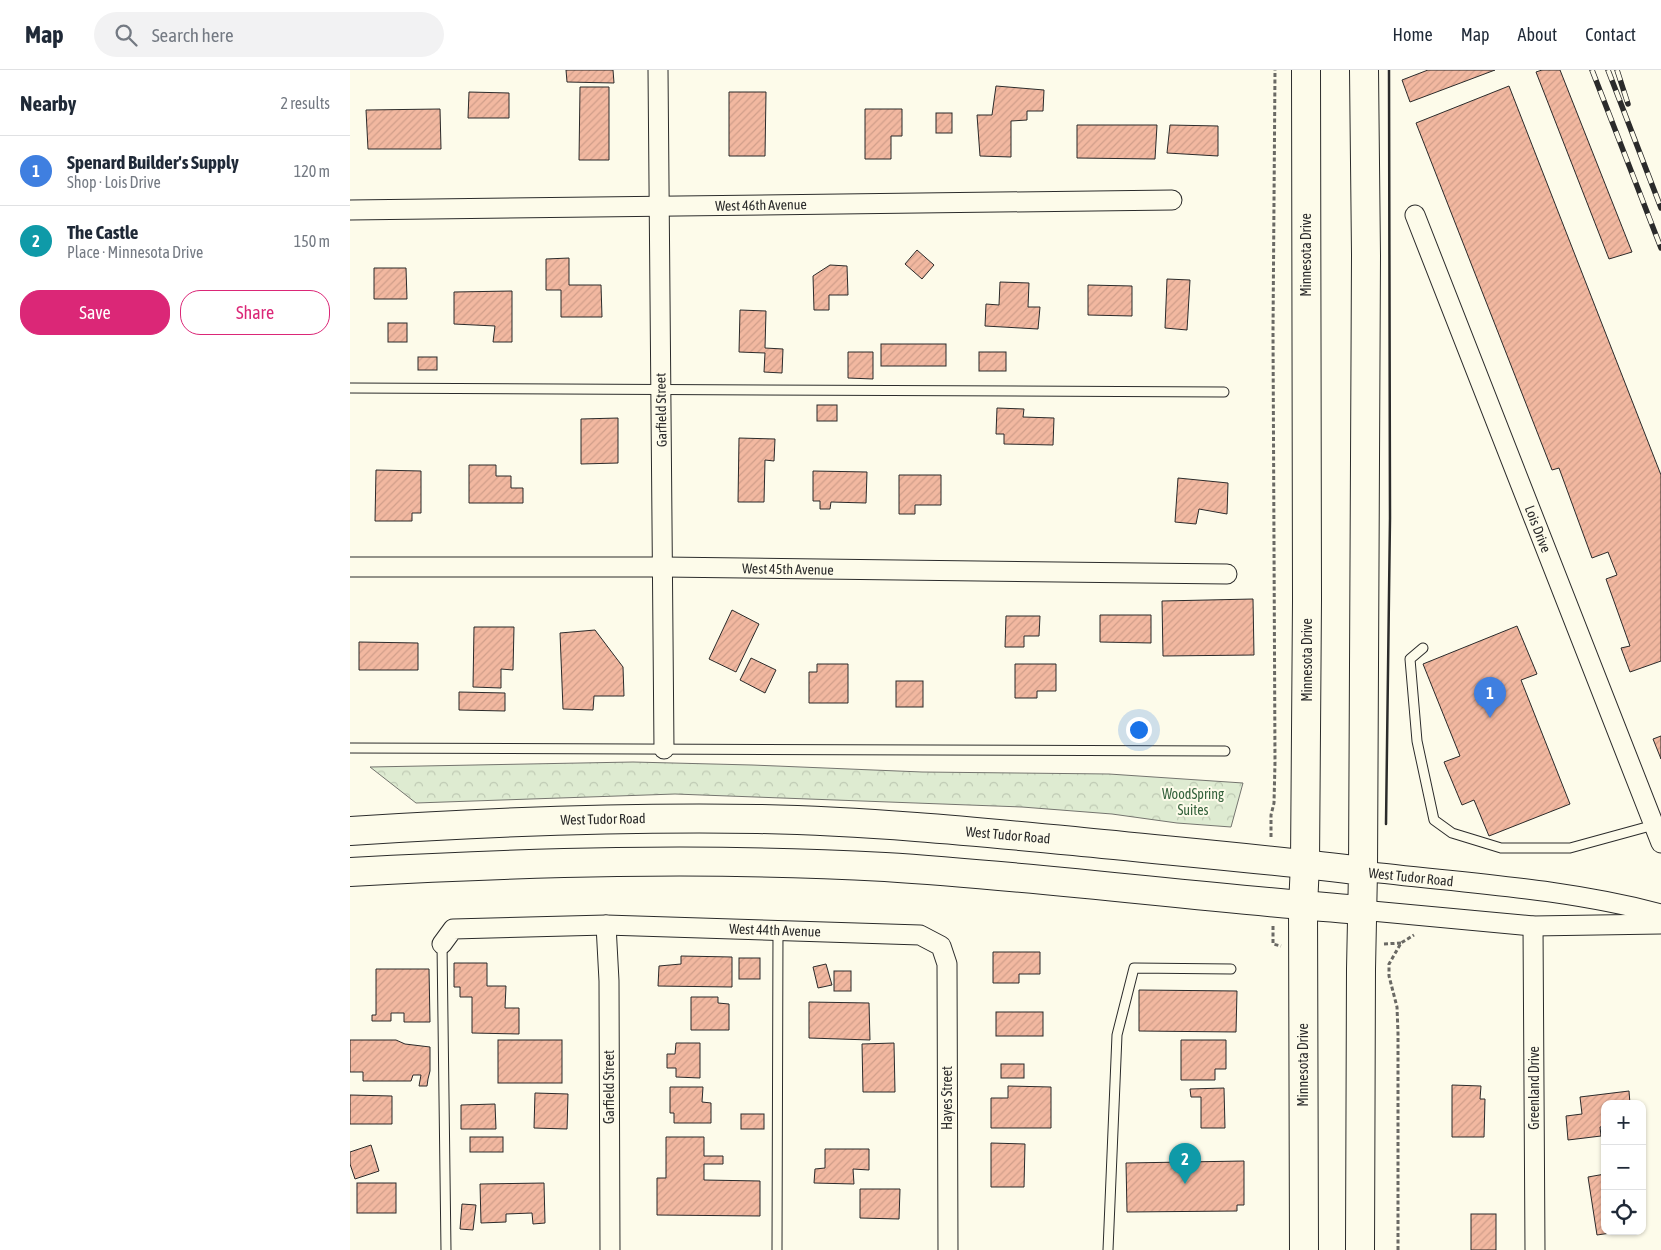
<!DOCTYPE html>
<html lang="en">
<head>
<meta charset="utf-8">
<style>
  body { margin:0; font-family:"Asap Condensed",sans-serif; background:#f2f2f3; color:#1f2937 }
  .controls { position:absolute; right:15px; bottom:15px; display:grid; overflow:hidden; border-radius:10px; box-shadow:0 1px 4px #0004 }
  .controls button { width:45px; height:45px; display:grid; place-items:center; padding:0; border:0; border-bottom:1px solid #e0e1e3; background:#fff; color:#1f2937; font:25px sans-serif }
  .you { position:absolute; left:788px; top:659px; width:18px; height:18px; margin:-12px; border:4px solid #fff; border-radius:50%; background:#1a73e8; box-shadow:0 0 0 8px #1a73e833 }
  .badge { display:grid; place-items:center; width:32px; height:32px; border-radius:50%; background:#db2777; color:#fff; font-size:16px; font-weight:700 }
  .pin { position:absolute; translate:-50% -41px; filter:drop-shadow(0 1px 2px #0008) }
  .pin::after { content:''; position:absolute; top:26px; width:18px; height:15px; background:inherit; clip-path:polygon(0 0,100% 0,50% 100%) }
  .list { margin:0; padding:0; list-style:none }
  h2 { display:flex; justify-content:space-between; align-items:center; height:65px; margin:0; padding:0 20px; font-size:21px }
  h2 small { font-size:16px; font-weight:400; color:#747a83 }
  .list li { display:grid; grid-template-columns:32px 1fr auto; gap:15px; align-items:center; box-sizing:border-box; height:70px; padding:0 20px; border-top:1px solid #e0e1e3 }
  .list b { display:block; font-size:19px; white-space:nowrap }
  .list p { margin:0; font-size:16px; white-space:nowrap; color:#747a83 }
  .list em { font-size:16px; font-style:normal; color:#747a83 }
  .actions { display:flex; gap:10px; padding:15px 20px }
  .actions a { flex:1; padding:11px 0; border:1px solid #db2777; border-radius:20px; text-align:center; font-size:18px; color:#db2777 }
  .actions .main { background:#db2777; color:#fff }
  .icon { flex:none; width:28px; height:28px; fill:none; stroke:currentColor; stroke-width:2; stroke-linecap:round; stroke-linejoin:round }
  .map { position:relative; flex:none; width:1311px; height:1180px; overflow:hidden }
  header { display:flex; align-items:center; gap:30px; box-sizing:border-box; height:70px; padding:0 25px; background:#fff; border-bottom:1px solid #e0e1e3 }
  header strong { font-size:24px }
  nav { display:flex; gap:28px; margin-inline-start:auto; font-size:18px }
  .search { width:350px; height:45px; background:#f2f2f3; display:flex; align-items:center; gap:12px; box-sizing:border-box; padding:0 18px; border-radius:28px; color:#747a83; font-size:19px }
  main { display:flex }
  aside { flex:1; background:#fff }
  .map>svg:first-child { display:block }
  .forest { fill:url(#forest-crowns); stroke:#74746e }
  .building { fill:url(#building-hatch); stroke:#2b2b2b }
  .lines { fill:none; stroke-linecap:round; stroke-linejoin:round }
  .service-casing { stroke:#2b2b2b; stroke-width:11 }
  .minor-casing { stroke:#2b2b2b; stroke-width:21 }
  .primary-casing { stroke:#2b2b2b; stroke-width:30 }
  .motorway-casing { stroke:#2b2b2b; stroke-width:30 }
  .path { stroke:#6a6964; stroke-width:3; stroke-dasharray:4 2.5; stroke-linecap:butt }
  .service { stroke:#fdfbea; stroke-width:9 }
  .minor { stroke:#fdfbea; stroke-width:19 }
  .primary { stroke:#fdfbea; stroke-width:28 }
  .motorway { stroke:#fdfbea; stroke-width:28 }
  .rail-casing { stroke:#2b2b2b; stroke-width:5.5 }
  .rail { stroke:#fdfbea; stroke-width:4; stroke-dasharray:11; stroke-linecap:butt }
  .wall { stroke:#2b2b2b; stroke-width:2.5 }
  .labels { text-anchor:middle; stroke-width:4; stroke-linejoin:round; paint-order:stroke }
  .street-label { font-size:14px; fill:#2b2b2b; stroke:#fdfbea }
  .park-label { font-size:14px; fill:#34623c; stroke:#fdfbea }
</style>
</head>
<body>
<header>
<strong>Map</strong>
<div class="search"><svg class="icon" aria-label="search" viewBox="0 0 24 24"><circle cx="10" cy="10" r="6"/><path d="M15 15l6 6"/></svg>Search here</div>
<nav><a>Home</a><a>Map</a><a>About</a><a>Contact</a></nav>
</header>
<main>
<aside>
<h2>Nearby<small>2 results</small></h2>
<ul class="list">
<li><span class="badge" style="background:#3f7fe0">1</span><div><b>Spenard Builder's Supply</b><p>Shop · Lois Drive</p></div><em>120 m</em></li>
<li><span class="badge" style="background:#0f9aa8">2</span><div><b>The Castle</b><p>Place · Minnesota Drive</p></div><em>150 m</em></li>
</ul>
<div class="actions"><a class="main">Save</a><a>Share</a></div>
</aside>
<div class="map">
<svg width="1311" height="1180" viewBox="0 0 1311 1180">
  <defs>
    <pattern id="forest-crowns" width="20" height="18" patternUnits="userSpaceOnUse" patternTransform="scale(1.25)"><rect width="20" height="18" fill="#deebd1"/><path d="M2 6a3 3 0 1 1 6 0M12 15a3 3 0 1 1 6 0" fill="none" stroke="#bfcab4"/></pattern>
    <pattern id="building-hatch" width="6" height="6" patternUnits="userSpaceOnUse" patternTransform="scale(1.25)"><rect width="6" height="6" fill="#f2b8a0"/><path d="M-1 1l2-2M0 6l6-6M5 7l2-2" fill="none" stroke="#d09e8a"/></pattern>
  </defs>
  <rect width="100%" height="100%" fill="#fdfbea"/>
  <!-- forest -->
  <polygon class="forest" points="283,692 402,695 572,702 759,704 893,713 881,757 827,753 762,744 672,737 325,724 66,733 20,697"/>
  <!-- building -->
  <g class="building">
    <polygon points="216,0 263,0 264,13 217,12"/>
    <polygon points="1078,0 1145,0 1060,32 1052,10"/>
    <polygon points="1192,0 1210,0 1282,182 1259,189 1186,2"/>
    <polygon points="646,16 694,20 693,41 677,41 677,50 661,51 661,87 630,86 627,45 642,45"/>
    <polygon points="1159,16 1311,405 1311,591 1280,602 1271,578 1280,576 1256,509 1267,505 1258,482 1242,488 1209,398 1202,400 1066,53"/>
    <polygon points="230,17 259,17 259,90 229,90"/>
    <polygon points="119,22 159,23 159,48 118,48"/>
    <polygon points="379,22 416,22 415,86 379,86"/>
    <polygon points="90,39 91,79 18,79 16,40"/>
    <polygon points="515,39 552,39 552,66 541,66 541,89 515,89"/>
    <rect x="586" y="43" width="16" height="20"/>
    <polygon points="727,55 807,55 805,89 727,88"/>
    <polygon points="820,55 868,56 868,86 817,83"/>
    <polygon points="567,180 584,195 572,209 555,194"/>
    <polygon points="219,188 219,215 251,215 252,247 211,247 211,220 196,220 196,189"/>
    <polygon points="480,195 497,196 498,225 479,225 479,240 464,240 463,206"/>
    <polygon points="24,198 56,198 57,229 24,229"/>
    <polygon points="817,209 840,210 837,260 815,258"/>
    <polygon points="650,212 679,213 678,237 690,237 688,259 635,256 636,234 649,235"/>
    <polygon points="738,215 782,216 782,246 738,245"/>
    <polygon points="162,221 162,272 143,272 145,256 104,254 104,222"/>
    <polygon points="390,240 416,241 415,278 433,279 432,303 414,302 415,283 389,282"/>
    <rect x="38" y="253" width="19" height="19"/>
    <rect x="531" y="274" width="65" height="22"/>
    <polygon points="498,282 523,282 523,309 498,308"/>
    <rect x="629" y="282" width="27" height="19"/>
    <rect x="68" y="287" width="19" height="13"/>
    <rect x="467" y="335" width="20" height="16"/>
    <polygon points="647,338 674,339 673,347 704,348 703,375 654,374 654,364 646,364"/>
    <polygon points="268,348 268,393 231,394 231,349"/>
    <polygon points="389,368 425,369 424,391 415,390 414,432 388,432"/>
    <polygon points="119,395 146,395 146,406 161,406 161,418 173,418 173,433 119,433"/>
    <polygon points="26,400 71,401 71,443 62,443 62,451 25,451"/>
    <polygon points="463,401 517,402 516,433 481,432 480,439 470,439 470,431 463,431"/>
    <polygon points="549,405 591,405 591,435 565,435 565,444 549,444"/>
    <polygon points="828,408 878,413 877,444 849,439 846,454 825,452"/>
    <polygon points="903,529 904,585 813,586 812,531"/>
    <polygon points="382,540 409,554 386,602 359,589"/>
    <polygon points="750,545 801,545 801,573 750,572"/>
    <polygon points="656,546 690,546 689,566 674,566 674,577 655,577"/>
    <polygon points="1167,556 1187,604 1171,610 1220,734 1139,766 1124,730 1112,735 1094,692 1110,686 1073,594"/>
    <polygon points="124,557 164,557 163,600 151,599 151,618 123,617"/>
    <polygon points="245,560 273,597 274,626 244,626 243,640 213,639 210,563"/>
    <polygon points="9,572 68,573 68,600 9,600"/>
    <polygon points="401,588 426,600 415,623 390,610"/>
    <polygon points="467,594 498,594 498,633 459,633 459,602 467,602"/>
    <polygon points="665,594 706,594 706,621 687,621 687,628 665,628"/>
    <rect x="546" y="611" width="27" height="26"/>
    <polygon points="109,622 155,623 155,641 109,640"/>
    <polygon points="1311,666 1311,689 1303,669"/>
    <polygon points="643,882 690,882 690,904 669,904 669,913 643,913"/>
    <polygon points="331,886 382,887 382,917 308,916 309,896 331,894"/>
    <rect x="389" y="888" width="21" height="21"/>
    <polygon points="104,893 137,893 137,916 156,916 155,938 169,938 169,964 122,963 122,927 110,927 110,917 104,917"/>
    <polygon points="476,894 482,915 468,918 463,897"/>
    <polygon points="26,899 79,899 80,952 54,952 54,943 41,943 41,951 22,951 22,945 26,945"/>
    <rect x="484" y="901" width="17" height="20"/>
    <polygon points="789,920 887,921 886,962 789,961"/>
    <polygon points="341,927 368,927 368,933 379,934 379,960 341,960"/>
    <polygon points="459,932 519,933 520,970 459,968"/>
    <rect x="646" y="942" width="47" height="24"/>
    <polygon points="0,970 46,970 55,974 80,977 80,1001 78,1009 77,1016 69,1016 71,1005 63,1005 61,1011 13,1011 13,1002 0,1002"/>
    <rect x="148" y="970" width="64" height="43"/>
    <polygon points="831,970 876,970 876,999 865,999 865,1010 831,1010"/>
    <polygon points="326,973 350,973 350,1008 326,1007 326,998 317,998 317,984 325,984"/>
    <polygon points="544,973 545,1022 513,1022 512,974"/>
    <rect x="651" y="994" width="23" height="14"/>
    <polygon points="1102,1015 1131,1016 1130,1029 1135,1029 1134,1067 1102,1067"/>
    <polygon points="658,1016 701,1017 701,1058 641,1058 641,1028 658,1028"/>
    <polygon points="320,1017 353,1017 352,1032 361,1033 361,1053 324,1053 324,1043 320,1043"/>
    <polygon points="874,1018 875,1058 851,1058 851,1027 841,1027 840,1019"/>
    <polygon points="1279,1021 1280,1034 1255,1034 1255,1056 1250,1057 1251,1066 1218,1070 1216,1046 1232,1044 1230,1027"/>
    <polygon points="185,1023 218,1024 217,1059 184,1058"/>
    <polygon points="0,1025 42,1026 42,1054 0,1054"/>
    <polygon points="145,1034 146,1059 111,1059 111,1035"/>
    <rect x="391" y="1044" width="23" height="15"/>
    <rect x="120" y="1067" width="33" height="15"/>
    <polygon points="316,1067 354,1067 354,1086 373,1086 373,1094 354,1094 354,1110 410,1111 410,1146 307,1145 307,1108 316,1108"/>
    <polygon points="641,1073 675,1074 674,1117 641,1117"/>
    <polygon points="21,1075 29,1101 5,1109 0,1094 0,1082"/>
    <polygon points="475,1079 519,1079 519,1100 503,1099 504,1114 464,1113 465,1099 475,1098"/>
    <polygon points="894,1091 894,1135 887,1135 887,1141 777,1142 776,1093"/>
    <polygon points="1255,1104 1255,1161 1274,1161 1247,1165 1238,1107"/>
    <rect x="7" y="1113" width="39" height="30"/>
    <polygon points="194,1113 195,1153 183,1154 182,1143 156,1144 156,1152 131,1153 130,1114"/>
    <polygon points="510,1119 550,1119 549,1149 510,1148"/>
    <polygon points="112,1134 126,1135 123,1160 110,1159"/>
    <rect x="1121" y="1144" width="25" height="36"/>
  </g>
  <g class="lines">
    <!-- service casing -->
    <g class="service-casing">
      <g id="service">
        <polyline points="0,318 874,322"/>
        <polyline points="1073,578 1060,589 1067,671 1084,750 1102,763 1151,778 1220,778 1304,755"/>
        <polyline points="0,678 875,681"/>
        <polyline points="92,874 96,1180"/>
        <polyline points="427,1180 428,860"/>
        <polyline points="758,1180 767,965 784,898 881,899"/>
      </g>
    </g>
    <!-- minor casing -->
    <g class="minor-casing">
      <g id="minor">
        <polyline points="308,0 314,679"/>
        <polyline points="0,140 822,130"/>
        <polyline points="1065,145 1311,773"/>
        <polyline points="0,497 313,497 877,504"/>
        <path d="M 1013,801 C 1112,813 1214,818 1311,844"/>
        <polyline points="1011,840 1183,856 1311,854"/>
        <polyline points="256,855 259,911 260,1180"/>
        <polyline points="1183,856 1185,1180"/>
        <polyline points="92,874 103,859 256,855 570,865 591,876 597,894 598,1180"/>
      </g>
    </g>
    <!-- primary casing -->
    <g class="primary-casing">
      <g id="primary">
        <path d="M 0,761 C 136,752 272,747 408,749 C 513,751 619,761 724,771 C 820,781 917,789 1013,801 L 1011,899 L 1010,1180"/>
        <path d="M 0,802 C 178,792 356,787 535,797 C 694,807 852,828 1011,840"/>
        <polyline points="954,1180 953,836 955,794"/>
      </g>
    </g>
    <!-- motorway casing -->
    <g class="motorway-casing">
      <g id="motorway">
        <polyline points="955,794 957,530 956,0"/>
        <polyline points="1013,801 1016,185 1014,0"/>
      </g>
    </g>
    <!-- path -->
    <g class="path">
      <polyline points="921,767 921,745 924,733 925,692 923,261 925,0"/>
      <polyline points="923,856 923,874 931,876"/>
      <polyline points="1034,874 1051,873"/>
      <polyline points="1048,1180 1048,963 1047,937 1039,906 1039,894 1051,873 1064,865"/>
    </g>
    <!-- service -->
    <use href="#service" class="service"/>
    <!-- minor -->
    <use href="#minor" class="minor"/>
    <!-- primary -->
    <use href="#primary" class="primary"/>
    <!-- motorway -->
    <use href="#motorway" class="motorway"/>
    <!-- rail casing -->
    <g class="rail-casing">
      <g id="rail">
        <polyline points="1242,0 1311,178"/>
        <polyline points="1258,0 1311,138"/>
        <polyline points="1267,0 1278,34"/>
      </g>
    </g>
    <!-- rail -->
    <use href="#rail" class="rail"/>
    <!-- wall -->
    <polyline class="wall" points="1036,754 1040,448 1039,0"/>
  </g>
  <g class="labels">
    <!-- street labels -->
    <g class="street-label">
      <text transform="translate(411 135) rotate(-1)" y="5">West 46th Avenue</text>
      <text transform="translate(956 185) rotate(-90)" y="5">Minnesota Drive</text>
      <text transform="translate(311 340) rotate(-91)" y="5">Garfield Street</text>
      <text transform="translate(1188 459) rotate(69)" y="5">Lois Drive</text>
      <text transform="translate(438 499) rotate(1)" y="5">West 45th Avenue</text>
      <text transform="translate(957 590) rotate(-90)" y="5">Minnesota Drive</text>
      <text transform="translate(253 749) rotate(-1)" y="5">West Tudor Road</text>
      <text transform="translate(658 765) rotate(5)" y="5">West Tudor Road</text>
      <text transform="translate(1061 807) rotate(6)" y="5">West Tudor Road</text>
      <text transform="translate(425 860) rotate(2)" y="5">West 44th Avenue</text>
      <text transform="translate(953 995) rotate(-90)" y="5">Minnesota Drive</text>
      <text transform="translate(259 1017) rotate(-90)" y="5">Garfield Street</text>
      <text transform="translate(1184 1018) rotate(-90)" y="5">Greenland Drive</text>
      <text transform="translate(597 1028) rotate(-90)" y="5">Hayes Street</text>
    </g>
    <!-- park labels -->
    <g class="park-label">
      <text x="843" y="729">WoodSpring<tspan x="843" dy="16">Suites</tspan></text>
    </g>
  </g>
</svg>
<div class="controls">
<button>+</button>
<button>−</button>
<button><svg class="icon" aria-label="locate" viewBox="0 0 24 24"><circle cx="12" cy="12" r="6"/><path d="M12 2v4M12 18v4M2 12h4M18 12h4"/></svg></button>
</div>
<div class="you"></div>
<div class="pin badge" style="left:1140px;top:648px;background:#3f7fe0">1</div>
<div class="pin badge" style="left:835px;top:1114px;background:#0f9aa8">2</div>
</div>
</main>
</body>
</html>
